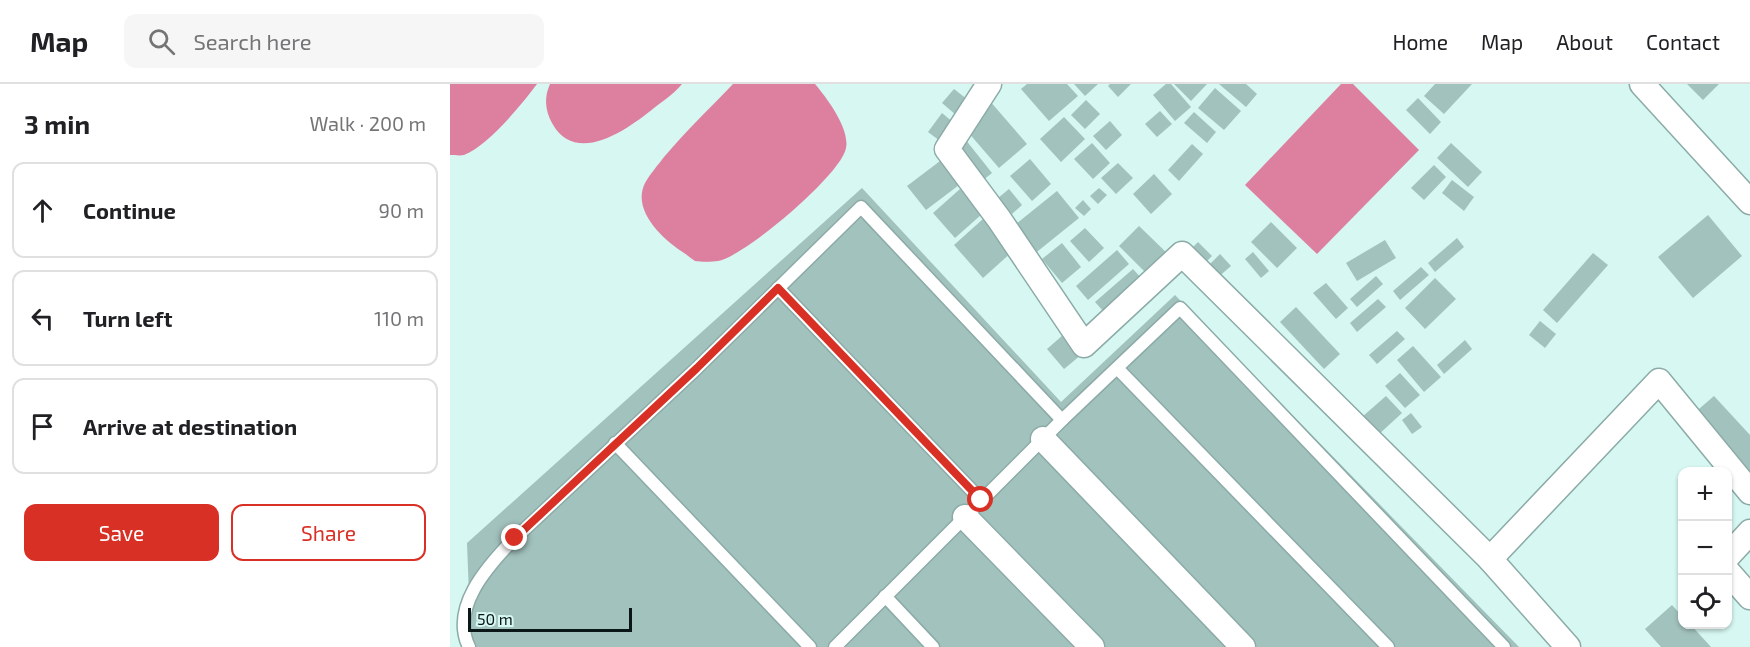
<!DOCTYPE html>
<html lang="en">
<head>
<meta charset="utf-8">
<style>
  body { margin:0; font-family:"Exo 2",sans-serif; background:#f6f6f6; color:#202124 }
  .controls { position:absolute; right:18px; bottom:18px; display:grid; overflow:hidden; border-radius:12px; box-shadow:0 2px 4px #0004 }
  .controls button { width:54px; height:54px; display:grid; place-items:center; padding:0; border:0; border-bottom:2px solid #e0e0e0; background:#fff; color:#202124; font:30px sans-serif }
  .scale { position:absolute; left:18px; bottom:15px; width:164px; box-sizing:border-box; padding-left:6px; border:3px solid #0b1716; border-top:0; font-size:16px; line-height:21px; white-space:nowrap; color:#0b1716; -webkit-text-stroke:4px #d6f7f2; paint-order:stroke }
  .stop { position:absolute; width:18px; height:18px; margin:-14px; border:4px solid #d93025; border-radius:50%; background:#fff }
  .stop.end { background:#d93025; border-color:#fff; box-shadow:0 2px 6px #0008 }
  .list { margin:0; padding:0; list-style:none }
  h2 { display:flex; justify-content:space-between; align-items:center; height:78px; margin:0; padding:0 24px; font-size:26px }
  h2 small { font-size:20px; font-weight:400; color:#757577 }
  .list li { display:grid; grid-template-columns:39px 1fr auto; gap:18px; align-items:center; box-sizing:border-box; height:96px; margin:0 12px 12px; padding:0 12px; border:2px solid #e0e0e0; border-radius:12px }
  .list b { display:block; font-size:22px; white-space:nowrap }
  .list em { font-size:20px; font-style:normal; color:#757577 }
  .actions { display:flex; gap:12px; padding:18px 24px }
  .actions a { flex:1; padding:14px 0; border:2px solid #d93025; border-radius:12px; text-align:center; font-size:21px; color:#d93025 }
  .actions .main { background:#d93025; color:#fff }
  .icon { flex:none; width:33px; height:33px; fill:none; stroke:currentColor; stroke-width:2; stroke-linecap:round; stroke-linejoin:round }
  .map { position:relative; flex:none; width:1300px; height:563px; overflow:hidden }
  header { display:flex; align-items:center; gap:36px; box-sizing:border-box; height:84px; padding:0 30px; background:#fff; border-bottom:2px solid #e0e0e0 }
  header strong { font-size:28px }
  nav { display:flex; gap:33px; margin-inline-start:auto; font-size:21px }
  .search { width:420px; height:54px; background:#f6f6f6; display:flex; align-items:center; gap:15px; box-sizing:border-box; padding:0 21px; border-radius:12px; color:#757577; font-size:22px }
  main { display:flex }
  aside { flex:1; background:#fff }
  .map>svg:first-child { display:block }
  .water { fill:#dd809f }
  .building { fill:#a2c2be }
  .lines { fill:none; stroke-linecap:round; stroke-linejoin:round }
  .service-casing { stroke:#8caba7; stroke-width:15 }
  .minor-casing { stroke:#8caba7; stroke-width:27 }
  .service { stroke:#fff; stroke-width:12 }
  .minor { stroke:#fff; stroke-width:24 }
  .route { stroke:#d93025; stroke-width:8 }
</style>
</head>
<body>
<header>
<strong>Map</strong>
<div class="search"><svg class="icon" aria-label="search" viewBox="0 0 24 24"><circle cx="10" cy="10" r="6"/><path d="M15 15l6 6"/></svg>Search here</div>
<nav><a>Home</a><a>Map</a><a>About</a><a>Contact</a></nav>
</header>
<main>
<aside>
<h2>3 min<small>Walk · 200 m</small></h2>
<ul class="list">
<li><svg class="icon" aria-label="ahead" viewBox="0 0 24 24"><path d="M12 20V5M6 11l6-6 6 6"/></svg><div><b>Continue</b></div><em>90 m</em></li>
<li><svg class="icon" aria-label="left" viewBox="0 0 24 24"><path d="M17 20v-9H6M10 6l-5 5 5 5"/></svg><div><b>Turn left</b></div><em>110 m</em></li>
<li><svg class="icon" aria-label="arrive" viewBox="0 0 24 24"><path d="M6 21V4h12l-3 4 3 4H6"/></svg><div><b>Arrive at destination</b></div></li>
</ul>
<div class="actions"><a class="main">Save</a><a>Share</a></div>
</aside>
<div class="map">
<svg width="1300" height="563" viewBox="0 0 1300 563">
  <rect width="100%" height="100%" fill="#d6f7f2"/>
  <!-- water -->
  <g class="water">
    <path d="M 0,0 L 87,0 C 72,20 38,62 14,71 C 10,72 4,71 0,71 Z"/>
    <path d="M 100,0 L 232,0 C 225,9 213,17 204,24 C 178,45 126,83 102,39 C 95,26 94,13 100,0 Z"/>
    <path d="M 283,0 L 365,0 C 377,14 400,45 396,64 C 392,90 294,173 268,177 C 262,178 251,178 245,177 C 242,175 237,171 234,169 C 214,156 181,127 195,99 C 200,90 208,81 214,73 C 236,47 260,24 283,0 Z"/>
    <polygon points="891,0 903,0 969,66 867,170 795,101"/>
  </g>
  <!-- building -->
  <g class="building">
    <polygon points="577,0 617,0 628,12 599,37 571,5"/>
    <polygon points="624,0 648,0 635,12"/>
    <polygon points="660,0 681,0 668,13 658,2"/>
    <polygon points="716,0 721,0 741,23 725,37 703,11"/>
    <polygon points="724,0 757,0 741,17"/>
    <polygon points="769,0 796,0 807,10 796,23"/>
    <polygon points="985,0 1022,0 994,30 974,12"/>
    <polygon points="1237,0 1269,0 1253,16"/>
    <polygon points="765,4 791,27 774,46 748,24"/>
    <polygon points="504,5 518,16 506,31 492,19"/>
    <polygon points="968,14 991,38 980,50 956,26"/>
    <polygon points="539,16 577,60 549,84 517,47"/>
    <polygon points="636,16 650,30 635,45 621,31"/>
    <polygon points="710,27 722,40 707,53 695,40"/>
    <polygon points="744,28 766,48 757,59 734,39"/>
    <polygon points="492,29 504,39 490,57 478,48"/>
    <polygon points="614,33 635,55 611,78 590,55"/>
    <polygon points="660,37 672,51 656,66 643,52"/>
    <polygon points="515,55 542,89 532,97 504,63"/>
    <polygon points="642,59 660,79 643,95 624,75"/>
    <polygon points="1001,59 1032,88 1018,103 987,74"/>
    <polygon points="742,60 753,70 729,97 718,86"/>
    <polygon points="494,74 513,98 476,126 457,102"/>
    <polygon points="580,75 601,100 582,117 560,92"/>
    <polygon points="668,79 683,94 666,110 651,94"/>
    <polygon points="984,81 996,93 974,116 961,104"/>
    <polygon points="704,90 722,110 701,130 683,110"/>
    <polygon points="1002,96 1024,113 1014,127 992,109"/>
    <polygon points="412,104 611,318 725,211 1069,563 21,563 17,459"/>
    <polygon points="649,104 657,111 648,120 640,112"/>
    <polygon points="510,105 532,130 505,154 483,129"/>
    <polygon points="559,105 572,121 562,130 548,114"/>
    <polygon points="607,107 629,134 583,171 561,144"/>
    <polygon points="633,116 641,125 634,132 625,124"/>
    <polygon points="1258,131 1292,172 1243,214 1208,173"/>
    <polygon points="533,135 563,167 533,194 504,161"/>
    <polygon points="821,138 847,164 827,184 801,158"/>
    <polygon points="689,142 719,171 698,191 669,162"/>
    <polygon points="635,144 654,164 639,178 620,157"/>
    <polygon points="1007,154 1014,163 985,188 978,179"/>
    <polygon points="935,156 946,174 907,197 896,179"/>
    <polygon points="748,158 762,172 753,181 739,167"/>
    <polygon points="612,159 631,183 612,199 592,175"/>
    <polygon points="667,166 679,180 638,216 626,202"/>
    <polygon points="803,168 819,187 811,194 795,175"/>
    <polygon points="1143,169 1158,181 1107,239 1093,226"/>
    <polygon points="770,170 781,182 766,195 756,184"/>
    <polygon points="971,183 979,191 950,216 943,207"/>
    <polygon points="683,185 692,195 654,228 645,218"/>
    <polygon points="926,192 933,200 907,223 900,215"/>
    <polygon points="985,194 1006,215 975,245 955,224"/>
    <polygon points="876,199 898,224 886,235 863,209"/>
    <polygon points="928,215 936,223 907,248 900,239"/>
    <polygon points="846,223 890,270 874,285 830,238"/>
    <polygon points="1090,237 1106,250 1095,264 1079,251"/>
    <polygon points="947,247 955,255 927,280 919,271"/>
    <polygon points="613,251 631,271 614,285 597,265"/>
    <polygon points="1015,256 1022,265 994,290 987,281"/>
    <polygon points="963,262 991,293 974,308 947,276"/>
    <polygon points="950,289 970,311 955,324 935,302"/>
    <polygon points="936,312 952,329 928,351 912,333"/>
    <polygon points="1264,312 1300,351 1300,394 1242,331"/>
    <polygon points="961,329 972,343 962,350 952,336"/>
    <polygon points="1222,521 1232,532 1232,540 1240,540 1261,563 1211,563 1195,545"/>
  </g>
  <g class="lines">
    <!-- service casing -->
    <g class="service-casing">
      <g id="service">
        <polyline points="328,204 531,416"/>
        <polyline points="668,285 938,563"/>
        <polyline points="165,359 360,563"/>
        <polyline points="435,512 483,563"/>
        <path d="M 19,563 C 0,524 37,483 62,457 L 247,284 L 411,123 L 612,336"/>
        <polyline points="385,563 612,336 730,224 1054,563"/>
      </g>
    </g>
    <!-- minor casing -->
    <g class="minor-casing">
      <g id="minor">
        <polyline points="539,0 497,65 549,135 634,261 732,170 1040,475 1118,563"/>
        <polyline points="1192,0 1300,118"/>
        <polyline points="593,355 793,563"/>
        <polyline points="515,433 642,563"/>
        <polyline points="1278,472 1300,448"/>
        <polyline points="1040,475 1209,297 1300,408"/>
        <polyline points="1278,488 1300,513"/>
      </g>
    </g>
    <!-- service -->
    <use href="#service" class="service"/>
    <!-- minor -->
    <use href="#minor" class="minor"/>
  </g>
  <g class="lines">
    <!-- route -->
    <polyline class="route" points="65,454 247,284 328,204 531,416"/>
  </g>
</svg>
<div class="controls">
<button>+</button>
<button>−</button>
<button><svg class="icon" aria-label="locate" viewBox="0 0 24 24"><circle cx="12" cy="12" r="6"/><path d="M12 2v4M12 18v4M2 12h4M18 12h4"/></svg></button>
</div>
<div class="scale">50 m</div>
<div class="stop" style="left:531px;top:416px"></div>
<div class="stop end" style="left:65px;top:454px"></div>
</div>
</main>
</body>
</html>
